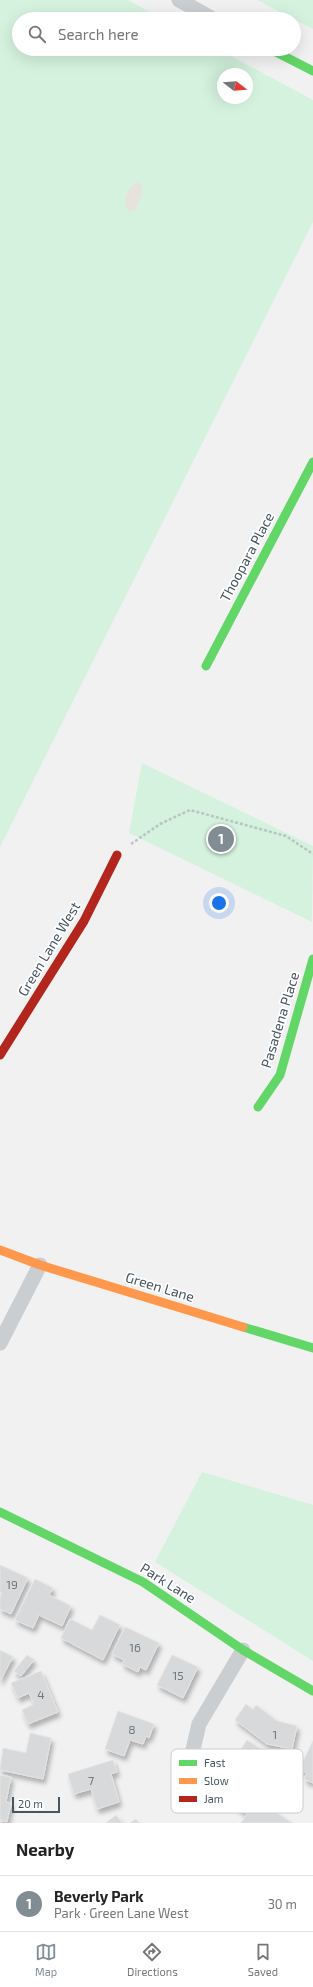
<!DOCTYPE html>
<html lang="en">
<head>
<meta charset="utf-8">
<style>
  body { margin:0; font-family:"Exo 2",sans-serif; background:#f6f6f6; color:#222 }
  .compass { position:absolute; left:217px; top:68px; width:36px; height:36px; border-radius:50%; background:#fff; box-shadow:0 4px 16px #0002; rotate:107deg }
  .scale { position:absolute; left:12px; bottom:10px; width:48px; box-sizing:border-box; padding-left:4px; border:2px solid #465660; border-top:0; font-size:11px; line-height:14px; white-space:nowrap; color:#465660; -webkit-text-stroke:3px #fff; paint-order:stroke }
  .you { position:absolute; left:219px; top:903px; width:14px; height:14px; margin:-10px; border:3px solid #fff; border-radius:50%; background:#1a73e8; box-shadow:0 0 0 6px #1a73e833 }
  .badge { display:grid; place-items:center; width:26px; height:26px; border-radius:50%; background:#828c93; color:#fff; font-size:13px; font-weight:700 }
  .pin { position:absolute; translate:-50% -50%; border:2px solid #fff; box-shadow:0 1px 4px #0006 }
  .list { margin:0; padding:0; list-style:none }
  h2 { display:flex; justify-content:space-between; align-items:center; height:52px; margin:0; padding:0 16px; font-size:17px }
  h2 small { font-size:13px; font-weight:400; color:#767676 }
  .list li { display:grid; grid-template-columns:26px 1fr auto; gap:12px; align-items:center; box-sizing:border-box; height:56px; padding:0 16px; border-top:1px solid #e0e0e0 }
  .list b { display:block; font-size:15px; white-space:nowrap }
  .list p { margin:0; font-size:13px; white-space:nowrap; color:#767676 }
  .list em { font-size:13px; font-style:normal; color:#767676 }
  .icon { flex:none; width:22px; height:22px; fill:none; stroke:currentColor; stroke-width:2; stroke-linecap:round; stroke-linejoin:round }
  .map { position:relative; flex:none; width:313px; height:1823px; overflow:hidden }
  .search { position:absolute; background:#fff; box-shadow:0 4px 16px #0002; left:12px; right:12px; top:12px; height:44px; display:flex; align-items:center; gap:10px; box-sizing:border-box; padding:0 14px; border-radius:22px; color:#767676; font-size:15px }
  .sheet { height:108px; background:#fff }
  nav { display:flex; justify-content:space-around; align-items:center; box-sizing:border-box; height:56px; border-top:1px solid #e0e0e0; background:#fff; font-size:11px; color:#767676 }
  nav a { display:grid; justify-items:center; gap:2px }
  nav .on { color:#828c93 }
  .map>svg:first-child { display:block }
  .green { fill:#d4f2de; fill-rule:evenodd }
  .sand { fill:#e6e3dd }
  .building { fill:#d8d9da; stroke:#e3e3e4; filter:url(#shadow) }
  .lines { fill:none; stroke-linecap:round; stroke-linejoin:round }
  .path { stroke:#b8c6c1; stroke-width:2.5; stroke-dasharray:3 2; stroke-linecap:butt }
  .street { stroke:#caced1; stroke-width:15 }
  .fast { stroke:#63d668; stroke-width:9 }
  .slow { stroke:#ff974d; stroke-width:9 }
  .jam { stroke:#b3261e; stroke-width:9 }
  .labels { text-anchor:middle; stroke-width:3.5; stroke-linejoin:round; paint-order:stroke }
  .number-label { font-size:12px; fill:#6c7880 }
  .street-label { font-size:14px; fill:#465660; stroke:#fff }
  .key { fill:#fff; stroke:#c8cccf; stroke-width:1 }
  .key-label { font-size:11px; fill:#465660 }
</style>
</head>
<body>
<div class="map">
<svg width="313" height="1823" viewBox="0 0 313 1823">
  <defs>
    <filter id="shadow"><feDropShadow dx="2.5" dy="4.5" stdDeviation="2" flood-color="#0004"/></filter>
  </defs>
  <rect width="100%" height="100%" fill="#f2f1f1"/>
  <!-- green -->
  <g class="green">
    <path d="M 0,0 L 128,0 L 163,19 L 19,19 L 19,49 L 218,49 L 313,100 L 313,222 L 0,847 ZM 223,74 L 247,74 L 247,98 L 223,98 Z"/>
    <polygon points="257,0 313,0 313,29"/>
    <polygon points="142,763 313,846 312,922 129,833"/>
    <polygon points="202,1472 313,1505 313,1661 155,1562"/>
  </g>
  <!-- sand -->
  <path class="sand" d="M 136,183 L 140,183 C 146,192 139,200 136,209 L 130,212 C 120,204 127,188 136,183 Z"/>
  <!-- building -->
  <g class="building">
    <polygon points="0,1565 28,1578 11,1614 0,1609 0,1598 2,1593 0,1592"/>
    <polygon points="35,1579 53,1588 49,1595 71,1606 62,1626 39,1615 33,1628 15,1620"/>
    <polygon points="100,1615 120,1625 103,1660 61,1638 70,1619 92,1630"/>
    <polygon points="125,1627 159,1643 146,1670 140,1667 138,1672 122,1664 124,1660 112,1654"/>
    <polygon points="0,1650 13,1657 0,1681"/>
    <polygon points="27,1655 34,1660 21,1676 14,1671"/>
    <polygon points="172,1655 198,1667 183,1698 157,1685"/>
    <polygon points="41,1671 58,1712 28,1724 22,1710 34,1704 29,1693 18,1698 11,1683"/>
    <polygon points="246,1704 253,1710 256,1705 277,1721 297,1726 292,1749 267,1744 235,1720"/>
    <polygon points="118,1711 154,1724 149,1738 146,1736 143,1744 130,1740 124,1756 105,1749"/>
    <polygon points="30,1733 51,1738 43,1779 0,1770 3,1748 26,1753"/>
    <polygon points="247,1740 276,1759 255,1791 226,1773"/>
    <polygon points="313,1741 313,1783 304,1779 307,1773 299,1770"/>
    <polygon points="113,1760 117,1772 111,1774 119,1802 97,1809 91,1789 74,1794 68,1774"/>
    <polygon points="0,1775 11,1777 6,1802 11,1803 7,1822 0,1820"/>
    <polygon points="246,1792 292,1823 241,1823 247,1814 236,1807"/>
    <polygon points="116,1815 122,1823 106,1823"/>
    <polygon points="136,1819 139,1823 130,1823"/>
  </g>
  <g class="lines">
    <!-- path -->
    <polyline class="path" points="131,844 160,824 190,810 286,836 313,854"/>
    <!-- street -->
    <g class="street">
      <polyline points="179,0 213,19"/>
      <polyline points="0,1343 40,1265"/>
      <polyline points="184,1788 199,1724 243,1650"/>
    </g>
    <!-- fast -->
    <g class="fast">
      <polyline points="270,49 313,71"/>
      <polyline points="206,666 313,462"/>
      <polyline points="258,1107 280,1075 313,959"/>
      <polyline points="243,1327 313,1348"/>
      <polyline points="0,1512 143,1582 243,1650 313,1691"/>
    </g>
    <!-- slow -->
    <polyline class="slow" points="0,1250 40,1265 243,1327"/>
    <!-- jam -->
    <polyline class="jam" points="0,1055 84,921 117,855"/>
  </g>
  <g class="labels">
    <!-- number labels -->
    <g class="number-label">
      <text x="12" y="1589">19</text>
      <text x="135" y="1652">16</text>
      <text x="178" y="1680">15</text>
      <text x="41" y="1699">4</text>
      <text x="132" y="1734">8</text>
      <text x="275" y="1739">1</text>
      <text x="91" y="1785">7</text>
    </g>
    <!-- street labels -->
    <g class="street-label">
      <text transform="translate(247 557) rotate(-62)" y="5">Thoopara Place</text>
      <text transform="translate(49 949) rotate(-59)" y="5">Green Lane West</text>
      <text transform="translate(280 1020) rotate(-73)" y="5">Pasadena Place</text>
      <text transform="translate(160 1287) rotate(17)" y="5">Green Lane</text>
      <text transform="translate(168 1583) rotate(32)" y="5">Park Lane</text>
    </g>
  </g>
  <!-- legend -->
  <rect x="171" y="1749" width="132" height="64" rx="6" class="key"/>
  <rect x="179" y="1760" width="18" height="6" fill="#63d668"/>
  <rect x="179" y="1778" width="18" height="6" fill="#ff974d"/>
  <rect x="179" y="1796" width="18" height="6" fill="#b3261e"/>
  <g class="key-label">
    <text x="204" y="1767">Fast</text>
    <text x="204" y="1785">Slow</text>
    <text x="204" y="1803">Jam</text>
  </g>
</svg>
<svg class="compass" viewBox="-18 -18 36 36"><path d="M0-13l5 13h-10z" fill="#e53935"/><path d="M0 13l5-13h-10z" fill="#767676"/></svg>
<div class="scale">20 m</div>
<div class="you"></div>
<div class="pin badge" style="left:221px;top:839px">1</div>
<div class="search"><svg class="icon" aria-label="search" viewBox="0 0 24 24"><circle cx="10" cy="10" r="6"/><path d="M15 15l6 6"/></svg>Search here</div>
</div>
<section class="sheet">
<h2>Nearby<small></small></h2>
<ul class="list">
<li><span class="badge">1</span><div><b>Beverly Park</b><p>Park · Green Lane West</p></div><em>30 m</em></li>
</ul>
</section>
<nav>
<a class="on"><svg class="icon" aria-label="map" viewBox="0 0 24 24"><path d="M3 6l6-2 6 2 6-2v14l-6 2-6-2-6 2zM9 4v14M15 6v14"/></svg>Map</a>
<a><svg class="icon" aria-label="directions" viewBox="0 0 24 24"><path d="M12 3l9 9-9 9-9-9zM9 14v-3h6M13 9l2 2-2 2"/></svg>Directions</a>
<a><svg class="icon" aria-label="saved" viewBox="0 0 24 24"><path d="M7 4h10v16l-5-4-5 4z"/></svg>Saved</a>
</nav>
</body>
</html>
